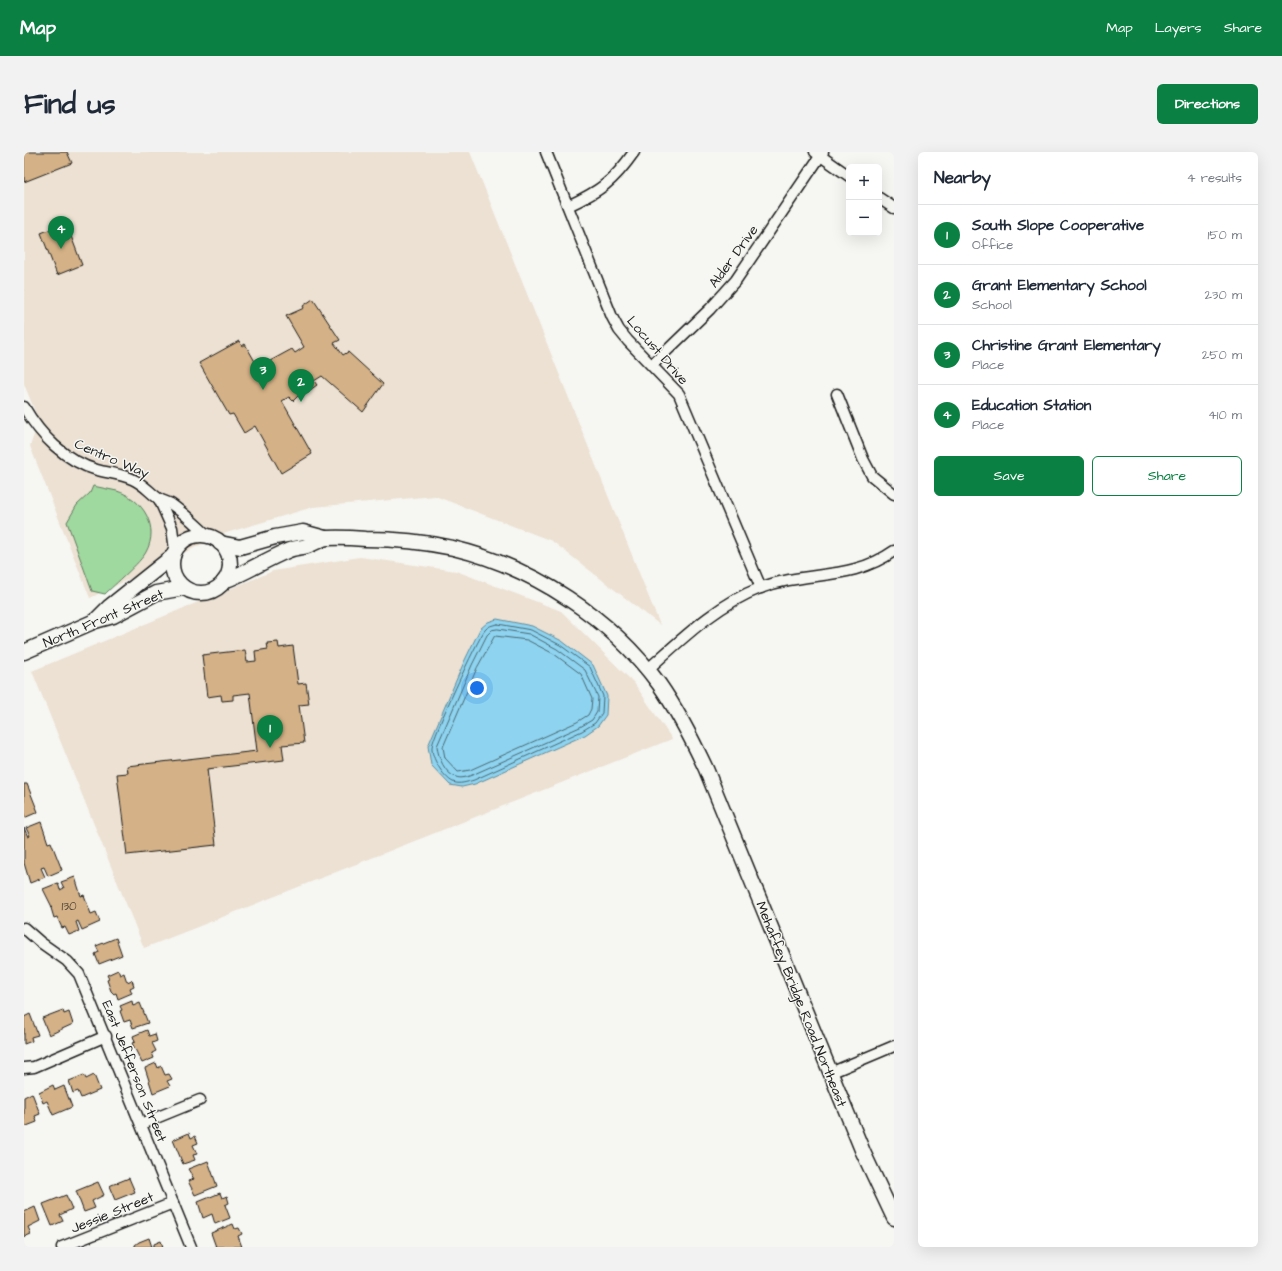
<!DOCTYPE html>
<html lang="en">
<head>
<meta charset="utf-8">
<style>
  body { margin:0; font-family:"Architects Daughter",sans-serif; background:#f2f2f3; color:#1f2937 }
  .controls { position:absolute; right:12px; top:12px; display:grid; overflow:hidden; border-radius:6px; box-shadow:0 4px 16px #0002 }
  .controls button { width:36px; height:36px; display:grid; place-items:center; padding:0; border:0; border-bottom:1px solid #e0e1e3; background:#fff; color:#1f2937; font:20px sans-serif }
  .you { position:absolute; left:453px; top:536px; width:14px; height:14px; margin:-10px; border:3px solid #fff; border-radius:50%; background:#1a73e8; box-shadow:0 0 0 6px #1a73e833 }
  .badge { display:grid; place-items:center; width:26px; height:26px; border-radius:50%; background:#0b8043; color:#fff; font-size:13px; font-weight:700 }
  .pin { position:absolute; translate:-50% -33px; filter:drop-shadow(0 1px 2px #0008) }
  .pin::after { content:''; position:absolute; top:21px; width:14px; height:12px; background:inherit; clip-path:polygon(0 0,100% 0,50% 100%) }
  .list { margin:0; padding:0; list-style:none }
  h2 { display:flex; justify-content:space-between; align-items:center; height:52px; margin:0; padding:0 16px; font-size:17px }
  h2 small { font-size:13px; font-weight:400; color:#747a83 }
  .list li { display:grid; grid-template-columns:26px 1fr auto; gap:12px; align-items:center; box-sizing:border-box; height:60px; padding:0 16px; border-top:1px solid #e0e1e3 }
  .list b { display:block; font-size:15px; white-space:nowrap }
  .list p { margin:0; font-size:13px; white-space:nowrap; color:#747a83 }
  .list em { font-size:13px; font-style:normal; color:#747a83 }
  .actions { display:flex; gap:8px; padding:12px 16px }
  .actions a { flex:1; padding:9px 0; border:1px solid #0b8043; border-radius:6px; text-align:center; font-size:14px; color:#0b8043 }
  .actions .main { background:#0b8043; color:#fff }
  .map { position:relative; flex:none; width:870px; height:1095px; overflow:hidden; border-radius:6px }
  header { display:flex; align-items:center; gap:24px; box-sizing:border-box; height:56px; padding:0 20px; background:#0b8043; color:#fff }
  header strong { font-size:19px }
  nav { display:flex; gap:22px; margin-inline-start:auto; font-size:14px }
  .intro { display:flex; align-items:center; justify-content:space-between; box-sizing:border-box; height:96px; padding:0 24px }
  h1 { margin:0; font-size:28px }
  .button { padding:10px 18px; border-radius:6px; background:#0b8043; color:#fff; font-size:14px; font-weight:700 }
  main { display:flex; gap:24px; padding:0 24px }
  aside { flex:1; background:#fff; border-radius:6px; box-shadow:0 4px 16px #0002 }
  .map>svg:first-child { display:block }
  .built { fill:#ece1d2 }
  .green { fill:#9fd99f; stroke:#5e7a5e }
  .water { fill:#8ed4f0; stroke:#608a9b }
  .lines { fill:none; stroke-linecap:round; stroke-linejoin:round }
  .shore { stroke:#4a6671; stroke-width:1 }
  .building { fill:#d4b186; stroke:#1c1c1c }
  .street-casing { stroke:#1c1c1c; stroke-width:13 }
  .secondary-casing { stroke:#1c1c1c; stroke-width:17 }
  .street { stroke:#f6f6f2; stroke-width:10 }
  .secondary { stroke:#f6f6f2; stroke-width:14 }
  .labels { text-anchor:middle; stroke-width:3; stroke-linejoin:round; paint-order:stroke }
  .number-label { font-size:12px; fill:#4a4136 }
  .street-label { font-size:14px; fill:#1c1c1c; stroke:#f6f6f2 }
</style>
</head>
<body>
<header>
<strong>Map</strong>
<nav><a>Map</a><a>Layers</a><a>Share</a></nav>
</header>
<div class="intro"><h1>Find us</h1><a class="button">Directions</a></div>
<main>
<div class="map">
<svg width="870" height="1095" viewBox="0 0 870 1095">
  <rect width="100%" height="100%" fill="#f6f6f2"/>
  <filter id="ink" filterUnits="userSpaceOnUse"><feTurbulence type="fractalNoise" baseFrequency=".025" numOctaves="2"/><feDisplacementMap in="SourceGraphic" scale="8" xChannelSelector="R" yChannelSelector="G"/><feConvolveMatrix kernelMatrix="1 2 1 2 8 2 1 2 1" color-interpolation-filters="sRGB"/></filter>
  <g filter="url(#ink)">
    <!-- built -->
    <g class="built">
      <polygon points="0,0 446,0 636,473 528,389 411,344 289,355 199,382 66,446 6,294 15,269 0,232"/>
      <polygon points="336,405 432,419 537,459 610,531 648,587 120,796 8,519 249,419"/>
    </g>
    <!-- green -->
    <path class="green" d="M 69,334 C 77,336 85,337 93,339 C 119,347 136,375 122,400 C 117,410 90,433 81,442 L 68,439 L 43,370 L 53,353 L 66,341 Z"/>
    <!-- water -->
    <polygon class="water" points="473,467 508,474 538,489 569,513 583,544 582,563 574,574 561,583 451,632 438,635 426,633 407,613 404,594 440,510 456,477 464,470"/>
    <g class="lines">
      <!-- shore -->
      <g class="shore">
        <path d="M 474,472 L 507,478 L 536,493 L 566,515 L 579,544 L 578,561 L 571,571 L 558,579 L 450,628 C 443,630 435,633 429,630 C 419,625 407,605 408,595 C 408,585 454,486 461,478 C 464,474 468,473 474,472 Z"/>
        <path d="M 474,477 L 505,482 L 533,497 L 561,518 L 574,545 L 573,560 L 568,568 L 556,575 L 448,623 C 443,625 437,627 432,625 C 421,622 414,605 413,594 L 448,513 L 463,483 L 468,478 Z"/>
        <polygon points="471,484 503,488 530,502 557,522 568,547 567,557 564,563 553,570 446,618 434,620 421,606 419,595 453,516"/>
      </g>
    </g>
    <!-- building -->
    <g class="building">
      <polygon points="0,0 43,0 48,11 0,30"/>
      <polygon points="42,71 58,113 33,123 17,81"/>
      <polygon points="289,147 316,188 310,191 319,203 324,200 359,232 339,260 298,224 290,229 293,233 279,243 276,242 269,249 265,245 258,249 288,302 257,321 231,274 220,281 209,262 205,263 175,211 215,189 218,194 221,192 237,220 249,213 246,209 268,197 271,201 280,195 262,164 280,156 279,154"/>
      <polygon points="254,490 255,496 269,494 274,532 282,531 285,552 275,553 280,591 258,593 260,608 183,617 192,693 103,703 93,622 104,621 103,614 233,599 226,541 209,543 209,548 198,549 197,543 183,545 178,503 221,498 223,510 232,509 231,499 244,497 243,491"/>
      <polygon points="0,632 3,632 14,660 0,666"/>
      <polygon points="17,670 24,691 27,690 38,718 24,724 20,715 17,716 21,725 6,731 0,711 0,676 4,685 6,684 2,676"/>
      <polygon points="51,725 57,744 60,743 67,762 72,760 76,770 58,778 54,769 52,770 55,779 45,783 41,775 38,776 33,765 30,766 27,756 28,755 19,737 34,731 36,738 40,736 37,730"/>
      <polygon points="92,786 98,803 75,812 71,802 75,800 72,794"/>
      <polygon points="94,818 96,823 100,821 103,830 108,828 110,834 106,836 108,841 94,847 92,841 90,842 87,839 83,828 85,827 83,823"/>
      <polygon points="108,849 109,854 116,851 124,871 109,876 106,868 100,870 96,859 98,858 96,854"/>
      <polygon points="39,858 40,862 45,860 49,872 25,883 18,866"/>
      <polygon points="6,862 14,883 7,885 8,889 0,892 0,865"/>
      <polygon points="123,878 125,884 131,882 133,889 128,891 132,899 128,901 130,906 118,911 108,891 111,890 109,884"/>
      <polygon points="132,911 134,916 137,914 141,923 145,922 148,927 143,929 146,934 129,941 121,916"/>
      <polygon points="60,923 62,927 70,923 76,938 57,946 54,939 49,941 45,929"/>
      <polygon points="29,933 31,938 40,934 48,955 29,963 23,949 19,951 15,940"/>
      <polygon points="8,941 16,962 11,964 13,970 0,975 0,945"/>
      <polygon points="165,981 167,986 171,984 174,991 169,993 173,1002 169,1003 171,1008 159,1012 149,988"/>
      <polygon points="184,1009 193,1034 171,1043 164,1029 170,1027 164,1017"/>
      <polygon points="105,1026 111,1040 91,1048 85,1034"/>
      <polygon points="74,1030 80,1043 68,1049 71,1056 60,1060 52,1039"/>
      <polygon points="196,1041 198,1046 203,1044 205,1051 201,1053 206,1066 191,1072 188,1062 179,1066 174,1050"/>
      <polygon points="42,1043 48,1057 36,1063 39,1069 28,1074 19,1052"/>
      <polygon points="11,1055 16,1069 4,1075 7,1082 0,1085 0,1060"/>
      <polygon points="209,1072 211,1077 215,1076 218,1082 214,1084 218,1095 192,1095 187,1081"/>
      <polygon points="125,1086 128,1095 111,1095 111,1093 115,1090"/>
      <polygon points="137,1089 139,1095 129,1095 130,1094 130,1092"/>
    </g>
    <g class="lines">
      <!-- street casing -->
      <g class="street-casing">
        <g id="street">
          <polyline points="522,0 588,165 595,178 604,189 655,242 737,436"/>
          <polyline points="791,0 825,24"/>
          <polyline points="855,46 870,56"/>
          <path d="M 544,54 C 576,39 589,30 610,0"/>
          <polyline points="628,213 686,157 712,128 799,0"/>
          <polyline points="813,242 839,307 848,324 870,342"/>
          <path d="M 0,255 C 16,283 41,309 73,318 C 84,321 97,322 108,327 C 120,332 126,341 135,347 C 139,349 143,350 147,352 C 160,361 172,373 184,384"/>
          <polyline points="135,347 148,376 151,398"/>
          <path d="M 623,518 C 658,487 692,453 736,436 C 783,418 826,430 870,399"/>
          <polyline points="0,776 16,790 43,809 55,822 167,1095"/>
          <polyline points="0,916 10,915 82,884"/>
          <polyline points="806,921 870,894"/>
          <polyline points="117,972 176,948"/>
          <polyline points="38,1095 149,1051"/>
        </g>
      </g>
      <!-- secondary casing -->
      <g class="secondary-casing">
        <g id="secondary">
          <circle cx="177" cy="412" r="29"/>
          <polyline points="196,391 216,395 251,385 279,380 301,386"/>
          <path d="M 200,429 C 222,421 241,408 263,399 C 269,396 276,396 283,394 C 290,392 296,387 303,386 C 316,385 329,386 342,387 C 371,387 401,390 429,396 C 509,415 587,466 635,532 C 654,559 668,587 682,617 L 839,1000 L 870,1066"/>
          <polyline points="71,469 85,455 149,404"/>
          <polyline points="0,500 71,469 89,464 132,441 160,436"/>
        </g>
      </g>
      <!-- street -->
      <use href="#street" class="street"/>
      <!-- secondary -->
      <use href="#secondary" class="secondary"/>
    </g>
  </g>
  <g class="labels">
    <!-- number labels -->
    <g class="number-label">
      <text x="45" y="758">130</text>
    </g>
    <!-- street labels -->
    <g class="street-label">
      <text transform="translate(709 104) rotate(-54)" y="5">Alder Drive</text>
      <text transform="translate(634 198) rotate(49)" y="5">Locust Drive</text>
      <text transform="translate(88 306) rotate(23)" y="5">Centro Way</text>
      <text transform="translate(79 466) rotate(-23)" y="5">North Front Street</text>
      <text transform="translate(778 852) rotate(68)" y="5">Mehaffey Bridge Road Northeast</text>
      <text transform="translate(111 919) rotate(68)" y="5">East Jefferson Street</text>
      <text transform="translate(88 1060) rotate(-22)" y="5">Jessie Street</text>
    </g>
  </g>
</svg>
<div class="controls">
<button>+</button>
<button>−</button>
</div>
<div class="you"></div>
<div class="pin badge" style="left:246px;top:596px">1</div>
<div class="pin badge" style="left:277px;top:250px">2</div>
<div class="pin badge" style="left:239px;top:238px">3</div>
<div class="pin badge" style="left:37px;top:97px">4</div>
</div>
<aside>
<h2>Nearby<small>4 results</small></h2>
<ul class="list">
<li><span class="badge">1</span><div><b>South Slope Cooperative</b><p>Office</p></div><em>150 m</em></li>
<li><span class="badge">2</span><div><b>Grant Elementary School</b><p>School</p></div><em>230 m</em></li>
<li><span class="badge">3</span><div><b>Christine Grant Elementary</b><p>Place</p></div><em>250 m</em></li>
<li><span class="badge">4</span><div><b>Education Station</b><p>Place</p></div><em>410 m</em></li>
</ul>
<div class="actions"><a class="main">Save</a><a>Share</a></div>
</aside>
</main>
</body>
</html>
